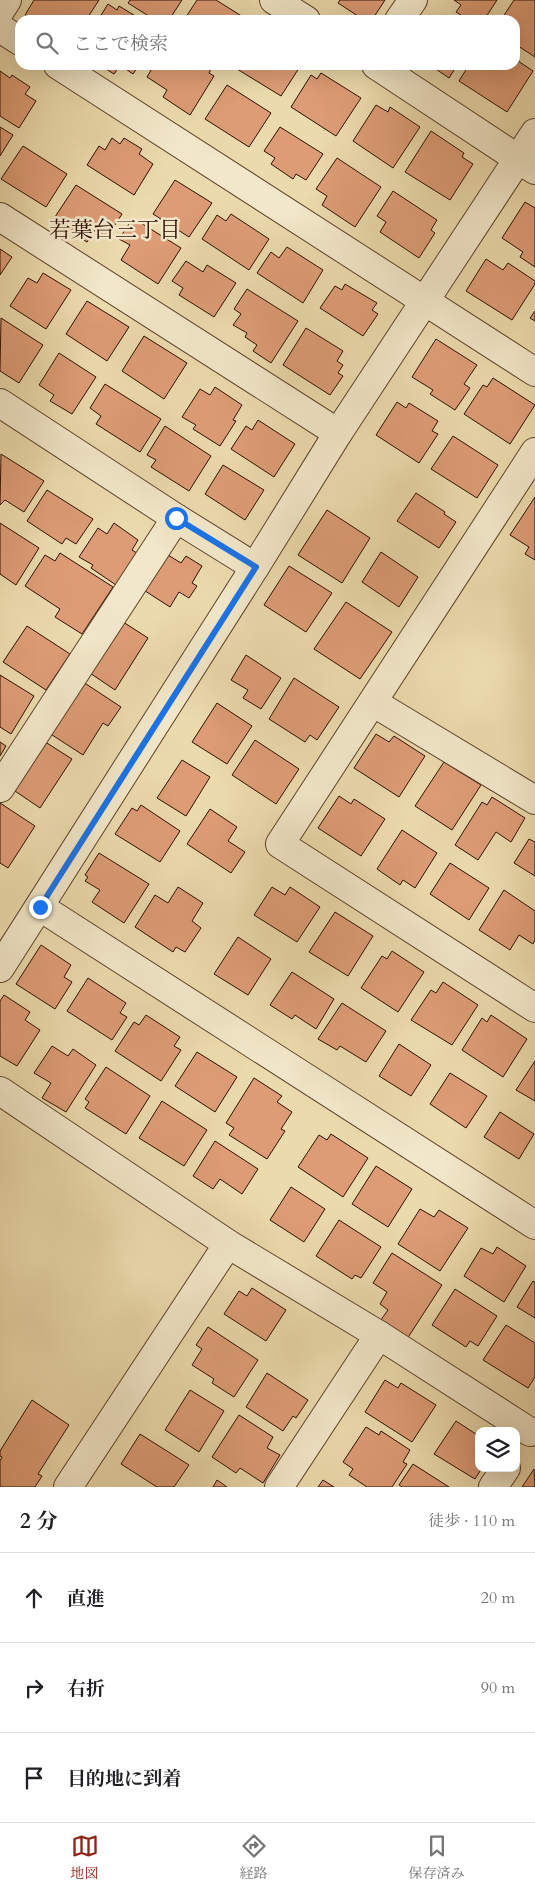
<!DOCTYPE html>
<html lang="ja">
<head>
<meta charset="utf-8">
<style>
  body { margin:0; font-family:Cardo,"Noto Serif JP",serif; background:#f2f2f2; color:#202124 }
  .controls { position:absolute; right:15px; bottom:15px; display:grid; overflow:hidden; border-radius:10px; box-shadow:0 5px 20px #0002 }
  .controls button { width:45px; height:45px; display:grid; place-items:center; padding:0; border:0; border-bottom:1px solid #e0e0e0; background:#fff; color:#202124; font:25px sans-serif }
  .stop { position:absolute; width:15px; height:15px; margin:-11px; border:4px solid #1a73e8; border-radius:50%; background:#fff }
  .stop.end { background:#1a73e8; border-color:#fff; box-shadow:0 1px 5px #0008 }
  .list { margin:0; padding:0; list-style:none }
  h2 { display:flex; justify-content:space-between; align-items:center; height:65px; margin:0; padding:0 20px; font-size:21px }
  h2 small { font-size:16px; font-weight:400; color:#757577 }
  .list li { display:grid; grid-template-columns:32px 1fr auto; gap:15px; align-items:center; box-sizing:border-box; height:90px; padding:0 20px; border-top:1px solid #e0e0e0 }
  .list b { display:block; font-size:19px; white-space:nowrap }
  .list em { font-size:16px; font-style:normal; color:#757577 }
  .icon { flex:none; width:28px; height:28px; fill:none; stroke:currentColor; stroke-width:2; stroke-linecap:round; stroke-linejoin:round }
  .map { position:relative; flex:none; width:535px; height:1487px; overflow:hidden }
  .search { position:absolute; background:#fff; box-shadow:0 5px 20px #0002; left:15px; right:15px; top:15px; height:55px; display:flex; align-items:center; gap:12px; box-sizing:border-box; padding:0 18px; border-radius:15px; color:#757577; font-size:19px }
  .sheet { height:335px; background:#fff }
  nav { display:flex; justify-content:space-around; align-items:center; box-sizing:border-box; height:70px; border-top:1px solid #e0e0e0; background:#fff; font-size:14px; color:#757577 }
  nav a { display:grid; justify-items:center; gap:2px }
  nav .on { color:#8f2418 }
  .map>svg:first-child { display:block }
  .building { fill:#dd9c76; stroke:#2e0f00 }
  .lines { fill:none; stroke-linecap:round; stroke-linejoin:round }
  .street-casing { stroke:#5d422b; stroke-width:30 }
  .street { stroke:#f2e7c9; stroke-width:28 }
  .route { stroke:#1a73e8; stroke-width:6 }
  .labels { text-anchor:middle; stroke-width:5; stroke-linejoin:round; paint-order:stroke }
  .neighbourhood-label { font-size:22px; fill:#2e0f00; stroke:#f2e7c9 }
</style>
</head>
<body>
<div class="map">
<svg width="535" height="1487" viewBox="0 0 535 1487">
  <rect width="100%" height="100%" fill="#ebdaac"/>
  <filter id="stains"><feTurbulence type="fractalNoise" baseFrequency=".004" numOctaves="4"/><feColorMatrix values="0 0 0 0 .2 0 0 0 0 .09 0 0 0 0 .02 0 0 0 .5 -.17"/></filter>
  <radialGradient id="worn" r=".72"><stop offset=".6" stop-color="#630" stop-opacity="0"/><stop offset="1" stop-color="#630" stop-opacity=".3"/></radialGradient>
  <!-- building -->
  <g class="building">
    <polygon points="34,0 99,0 86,20 33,20 25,15"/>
    <polygon points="130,0 182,0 169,20 155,20 128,3"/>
    <polygon points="197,0 216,0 248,20 184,20"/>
    <polygon points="340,0 385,0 372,20 364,20 338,3"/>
    <polygon points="454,0 497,0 484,20 469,20 456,12 461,5"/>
    <polygon points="514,0 535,0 535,57 515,44 515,20 501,20"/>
    <polygon points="108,4 117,10 119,6 142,20 98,20"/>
    <polygon points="446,15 454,20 443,20"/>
    <polygon points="515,59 533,71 507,112 459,81 469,65 515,65"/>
    <polygon points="100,65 139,65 133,74 120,65 114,74"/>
    <polygon points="154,65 205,65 211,69 209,73 214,76 190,115 163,97 167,90 147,77"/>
    <polygon points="240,65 301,65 281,96 237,69"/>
    <polygon points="430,65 457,65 449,78"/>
    <polygon points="0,71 10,78 12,75 30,87 25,94 36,101 19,128 0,116"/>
    <polygon points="321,73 361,98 336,136 291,107 311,75 317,79"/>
    <polygon points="227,85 271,113 249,147 205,119"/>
    <polygon points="376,105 388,112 390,107 420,127 393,168 353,141"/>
    <polygon points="0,127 13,135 0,156"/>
    <polygon points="280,127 323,154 306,180 296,174 293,179 271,164 275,158 264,151"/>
    <polygon points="431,131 464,153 462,157 473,164 450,200 405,172"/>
    <polygon points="112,138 120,144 124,138 142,149 139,154 153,164 134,195 87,165 99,146 105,150"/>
    <polygon points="23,146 67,174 46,207 1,179"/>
    <polygon points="337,158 381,187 355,227 322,205 327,196 316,189"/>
    <polygon points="175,180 212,203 189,237 153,214"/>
    <polygon points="76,185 122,214 107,237 95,230 87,242 53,220"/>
    <polygon points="393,191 437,220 431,230 435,233 419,258 380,232 386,222 377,216"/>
    <polygon points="525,202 535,208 535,267 520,257 523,252 502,238"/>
    <polygon points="231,214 269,239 249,270 202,239 217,215 226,221"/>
    <polygon points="133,218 181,248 158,284 121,260 130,245 119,239"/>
    <polygon points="287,247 323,270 303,303 257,273 271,252 279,258"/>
    <polygon points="0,249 12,257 0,275"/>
    <polygon points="486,259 503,270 508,263 535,281 535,284 512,320 466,291"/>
    <polygon points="186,261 203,272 207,265 236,283 214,317 179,295 183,288 172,281"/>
    <polygon points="43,273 71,290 46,329 10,306 28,278 37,283"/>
    <polygon points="345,284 377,303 372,310 378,314 363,336 320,308 335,286 342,290"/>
    <polygon points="247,289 298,321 271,363 253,351 257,345 245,337 247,333 233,325 241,314 234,309"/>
    <polygon points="87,301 129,327 107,361 66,334"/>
    <polygon points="535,311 535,321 530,318"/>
    <polygon points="1,318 43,345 19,383 0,371"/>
    <polygon points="306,328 343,351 337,361 343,365 338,373 343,376 330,395 283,365"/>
    <polygon points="144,336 187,363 164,399 122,371"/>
    <polygon points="436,339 477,365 464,384 470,388 455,410 430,394 433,390 412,377"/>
    <polygon points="59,353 96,377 72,414 50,401 54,395 39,385"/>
    <polygon points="493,378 535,405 510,444 464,414 483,385 487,387"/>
    <polygon points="105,384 161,419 140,452 96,424 101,416 90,408"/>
    <polygon points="215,387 242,405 233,420 236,421 220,446 193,429 196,425 182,417 200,389 210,395"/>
    <polygon points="397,402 406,408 409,403 438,421 432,431 438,434 419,463 376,435"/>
    <polygon points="258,420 295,444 274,477 231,449 246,426 252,430"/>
    <polygon points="165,426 211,456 189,491 151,467 156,460 147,455"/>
    <polygon points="453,436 498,465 477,498 431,469"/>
    <polygon points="1,454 44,481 24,512 5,500 0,505"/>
    <polygon points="223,465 264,490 245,520 205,494"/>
    <polygon points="47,490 93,519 76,544 66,538 62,544 27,521"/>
    <polygon points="416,493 445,512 444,514 456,522 439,548 397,521"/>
    <polygon points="535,497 535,560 525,554 529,547 510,535"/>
    <polygon points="327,510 370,538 342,583 298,555"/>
    <polygon points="0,523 39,548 16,585 0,574"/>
    <polygon points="114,523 138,540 132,550 140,555 119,587 91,568 93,565 79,557 98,528 107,534"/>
    <polygon points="381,552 418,577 399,607 362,582"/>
    <polygon points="60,553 113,587 82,634 55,617 60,609 25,586 45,555 55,561"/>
    <polygon points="168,555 181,563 186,556 202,566 192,583 197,586 189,598 179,592 170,607 139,587"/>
    <polygon points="289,566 332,593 306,632 264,605"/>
    <polygon points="346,602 392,632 360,679 314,649"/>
    <polygon points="120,620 148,638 115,690 87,671"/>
    <polygon points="27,626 70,654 46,690 3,662"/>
    <polygon points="246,655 281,678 261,709 243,698 248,690 231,680"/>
    <polygon points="0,675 34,696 11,734 0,727"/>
    <polygon points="294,678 339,707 317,740 310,735 305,742 269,719"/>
    <polygon points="80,680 121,707 108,726 103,723 83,755 46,731"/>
    <polygon points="217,703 252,726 227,764 192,742"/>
    <polygon points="376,734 389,742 394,736 425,756 399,797 354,768"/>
    <polygon points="39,738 72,759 40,808 15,791 23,778 16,773"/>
    <polygon points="255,740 299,769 276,804 232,775"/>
    <polygon points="0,742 6,746 0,756"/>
    <polygon points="182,760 210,777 186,816 157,798"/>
    <polygon points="444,762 481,785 452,830 415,806"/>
    <polygon points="339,796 351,804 354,799 385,819 361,856 318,828"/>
    <polygon points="492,797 525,818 511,842 496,832 478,860 455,845 482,802 487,805"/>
    <polygon points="0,803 35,826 8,868 0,863"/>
    <polygon points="141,805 180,831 160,862 115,834 132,808 137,811"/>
    <polygon points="210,809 237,827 228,841 245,852 231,873 187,844"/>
    <polygon points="402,830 437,853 415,888 403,880 400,885 377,869"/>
    <polygon points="529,839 535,842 535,876 514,863"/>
    <polygon points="99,853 149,884 124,923 92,902 100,890 85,881 88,877 85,875"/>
    <polygon points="450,863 489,888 469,920 430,894"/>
    <polygon points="178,887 203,903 192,921 201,928 185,952 176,947 173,952 135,927 155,895 168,903"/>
    <polygon points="272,887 285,895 290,887 320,907 297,942 254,915"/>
    <polygon points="504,890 535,911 535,940 533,944 519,935 510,950 479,930"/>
    <polygon points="335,912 373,936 348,976 309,952"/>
    <polygon points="238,937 271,959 248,995 214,974"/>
    <polygon points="41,945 71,965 64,977 72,982 55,1009 16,984"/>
    <polygon points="392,951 424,972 398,1012 361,988 382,956 387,959"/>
    <polygon points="292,972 334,999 316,1029 295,1015 292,1019 270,1005"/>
    <polygon points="88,978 126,1003 120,1013 127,1017 112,1040 67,1011"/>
    <polygon points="443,982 478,1005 452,1045 411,1020 431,990 436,993"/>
    <polygon points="4,995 30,1012 25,1020 40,1030 17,1066 0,1056 0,1001"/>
    <polygon points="342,1003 386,1031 366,1062 340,1046 337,1050 318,1039"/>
    <polygon points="146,1015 180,1037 174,1046 181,1050 161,1081 115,1051 134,1022 139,1025"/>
    <polygon points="491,1015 527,1039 503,1077 462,1050 482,1018 487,1022"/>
    <polygon points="399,1044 431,1065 411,1096 379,1076"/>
    <polygon points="52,1046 68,1056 73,1049 96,1065 66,1112 42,1098 51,1083 34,1073"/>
    <polygon points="197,1052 237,1077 215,1112 175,1086"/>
    <polygon points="535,1061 535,1101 516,1090"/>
    <polygon points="106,1067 150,1096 126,1134 85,1108 89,1102 85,1099"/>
    <polygon points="450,1073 487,1096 466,1128 430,1104"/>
    <polygon points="254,1078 282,1096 277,1102 292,1112 281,1129 285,1131 267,1159 229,1135 234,1128 226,1123"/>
    <polygon points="162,1101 207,1130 184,1166 139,1138"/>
    <polygon points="500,1112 534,1134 519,1159 484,1137"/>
    <polygon points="331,1134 368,1158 343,1197 298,1167 319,1135 327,1140"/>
    <polygon points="215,1141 258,1169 242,1194 220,1179 213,1189 193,1176"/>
    <polygon points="376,1166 412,1189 388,1227 352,1204"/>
    <polygon points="291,1187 325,1209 304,1242 270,1220"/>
    <polygon points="420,1209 434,1217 439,1210 468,1228 440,1271 398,1244"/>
    <polygon points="339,1220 381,1247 361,1278 355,1275 352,1279 316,1256"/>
    <polygon points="497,1247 526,1266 504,1302 464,1276 481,1248 493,1254"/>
    <polygon points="392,1253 442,1285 407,1339 380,1321 388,1310 380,1304 387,1292 373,1283"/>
    <polygon points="533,1281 535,1282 535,1318 517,1307"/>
    <polygon points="252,1288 286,1310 266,1341 224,1314 239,1291 247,1296"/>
    <polygon points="455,1289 497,1316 478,1346 470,1341 466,1347 432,1325"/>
    <polygon points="506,1325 535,1343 535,1377 528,1388 483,1360"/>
    <polygon points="208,1327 258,1360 234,1397 212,1383 214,1379 192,1365 202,1349 196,1345"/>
    <polygon points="267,1373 308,1400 296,1418 293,1416 283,1431 246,1407"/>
    <polygon points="385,1380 398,1388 401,1383 436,1405 412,1442 365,1412"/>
    <polygon points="190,1390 224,1411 199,1452 165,1430"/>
    <polygon points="32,1400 69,1425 38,1474 42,1476 35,1487 0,1487 0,1461 2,1457 0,1456 0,1451"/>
    <polygon points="239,1415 273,1437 267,1448 280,1455 263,1483 240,1468 236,1473 212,1457"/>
    <polygon points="456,1421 479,1436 479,1468 482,1468 475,1479 434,1454"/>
    <polygon points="366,1427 379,1435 381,1431 410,1450 403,1462 407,1464 392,1487 367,1487 349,1475 353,1469 343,1462"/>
    <polygon points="140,1434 189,1465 174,1487 157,1487 121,1464"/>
    <polygon points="413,1464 449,1487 402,1487 399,1485"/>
    <polygon points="534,1469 535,1487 522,1487"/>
    <polygon points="217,1480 227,1487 213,1487"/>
    <polygon points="323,1480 334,1487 318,1487"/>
  </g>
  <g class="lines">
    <!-- street casing -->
    <g class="street-casing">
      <g id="street">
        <polyline points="274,0 306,20"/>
        <polyline points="0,11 7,0"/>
        <polyline points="399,20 413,0"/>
        <polyline points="0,28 20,41"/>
        <polyline points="58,65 535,372"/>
        <polyline points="376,65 535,170"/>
        <polyline points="0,217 338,433"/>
        <polyline points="0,403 176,518 255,567"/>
        <polyline points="535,452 280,844 535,1008"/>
        <polyline points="374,703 535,800"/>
        <polyline points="0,788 176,518"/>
        <polyline points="40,907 535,1225"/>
        <polyline points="0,968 255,567 338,433 535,133"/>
        <polyline points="0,1091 228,1244 379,1335 530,1432"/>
        <polyline points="68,1487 228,1244"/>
        <polyline points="279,1487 379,1335"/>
        <polyline points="493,1487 506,1468"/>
      </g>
    </g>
    <!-- street -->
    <use href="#street" class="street"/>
  </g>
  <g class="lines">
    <!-- route -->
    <polyline class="route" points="40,907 256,567 176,518"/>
  </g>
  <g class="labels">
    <!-- neighbourhood labels -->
    <g class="neighbourhood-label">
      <text x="115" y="237">若葉台三丁目</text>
    </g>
  </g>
  <rect width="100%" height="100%" filter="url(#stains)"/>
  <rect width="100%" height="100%" fill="url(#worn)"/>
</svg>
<div class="controls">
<button><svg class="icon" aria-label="layers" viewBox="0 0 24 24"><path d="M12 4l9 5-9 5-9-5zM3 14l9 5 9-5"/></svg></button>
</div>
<div class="stop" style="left:176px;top:518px"></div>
<div class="stop end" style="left:40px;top:907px"></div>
<div class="search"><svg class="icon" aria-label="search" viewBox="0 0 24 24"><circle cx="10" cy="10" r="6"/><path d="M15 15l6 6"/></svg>ここで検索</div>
</div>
<section class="sheet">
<h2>2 分<small>徒歩 · 110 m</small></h2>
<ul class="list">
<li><svg class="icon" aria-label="ahead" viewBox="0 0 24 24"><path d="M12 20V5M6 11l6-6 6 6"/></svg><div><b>直進</b></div><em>20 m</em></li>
<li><svg class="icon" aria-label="right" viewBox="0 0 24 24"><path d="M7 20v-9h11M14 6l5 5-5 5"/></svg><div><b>右折</b></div><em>90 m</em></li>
<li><svg class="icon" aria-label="arrive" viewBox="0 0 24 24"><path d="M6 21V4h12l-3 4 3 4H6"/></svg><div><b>目的地に到着</b></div></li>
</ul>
</section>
<nav>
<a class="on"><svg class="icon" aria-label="map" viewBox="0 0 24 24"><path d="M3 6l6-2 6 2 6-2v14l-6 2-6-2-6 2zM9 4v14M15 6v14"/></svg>地図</a>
<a><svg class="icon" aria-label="directions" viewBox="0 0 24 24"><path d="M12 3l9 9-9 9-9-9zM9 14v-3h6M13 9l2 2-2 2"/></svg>経路</a>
<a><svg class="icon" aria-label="saved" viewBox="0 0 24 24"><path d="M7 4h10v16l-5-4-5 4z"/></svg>保存済み</a>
</nav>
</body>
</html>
